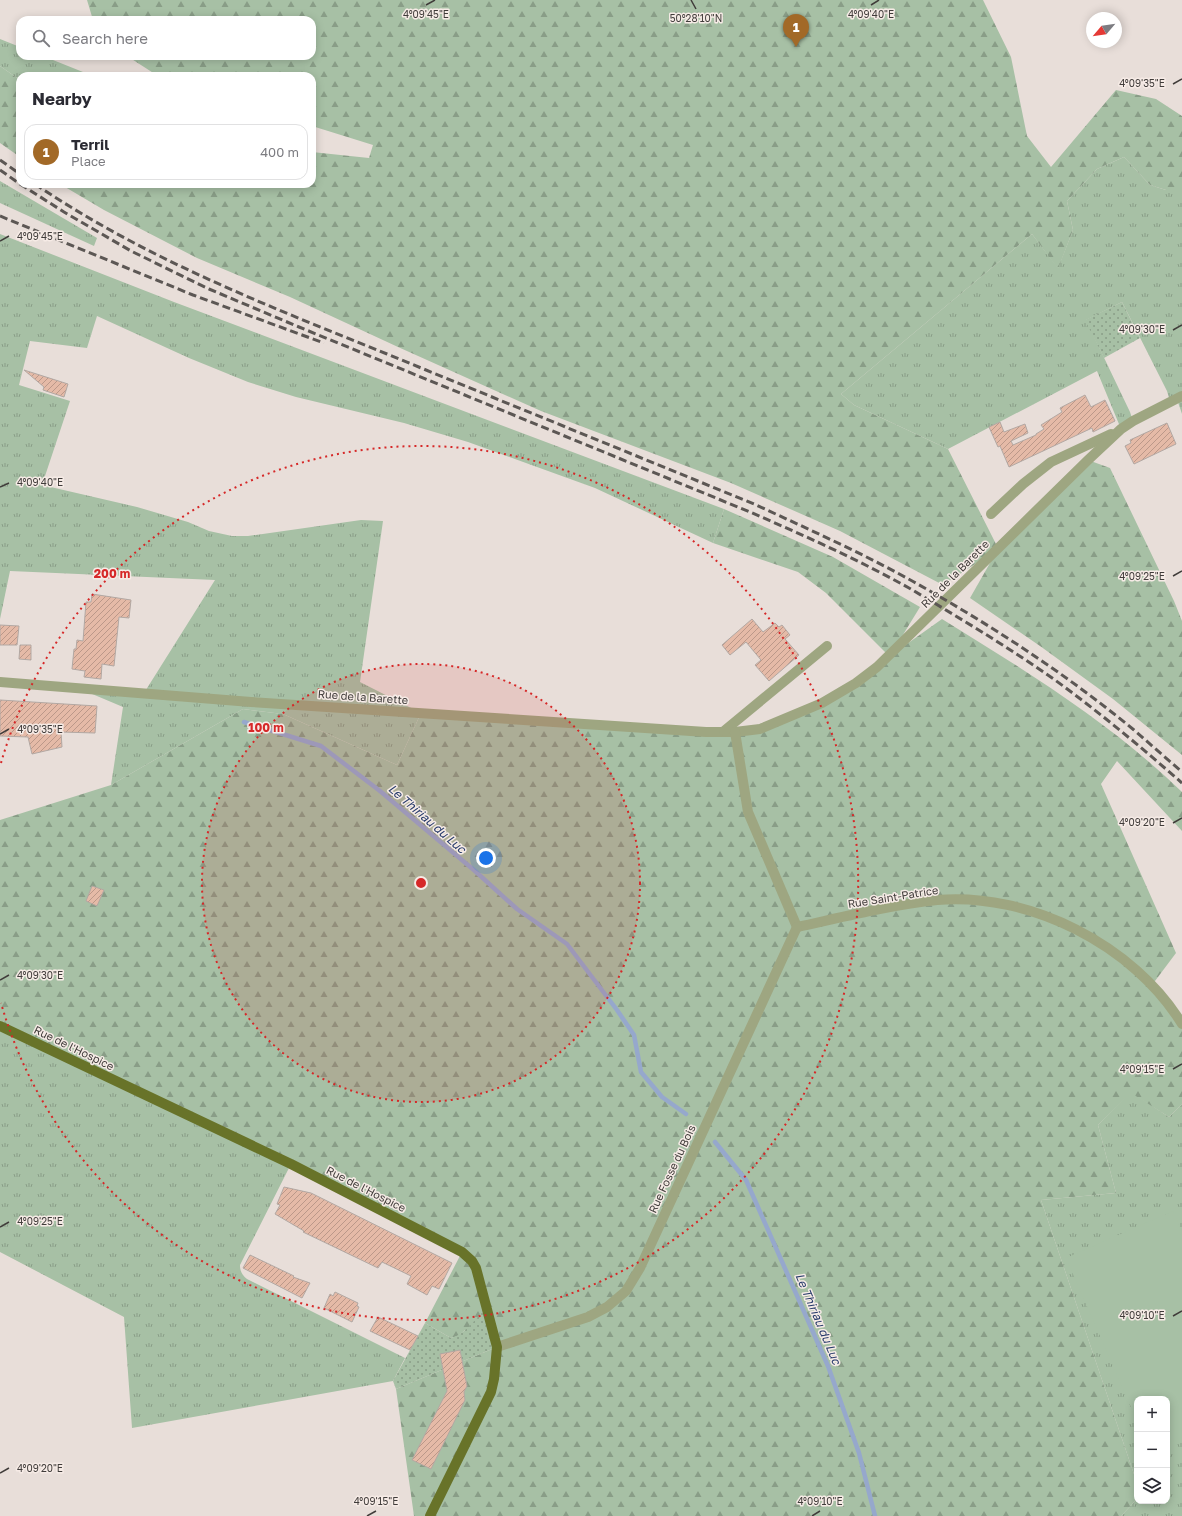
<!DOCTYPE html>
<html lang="en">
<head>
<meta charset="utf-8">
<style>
  body { margin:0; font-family:"Golos Text",sans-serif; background:#f2f2f3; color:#2b2b33 }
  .controls { position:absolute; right:12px; bottom:12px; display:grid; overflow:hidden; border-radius:8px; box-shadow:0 2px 10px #0003 }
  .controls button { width:36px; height:36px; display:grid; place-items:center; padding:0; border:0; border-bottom:1px solid #e1e1e2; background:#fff; color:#2b2b33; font:20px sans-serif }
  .compass { position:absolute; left:1086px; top:12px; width:36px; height:36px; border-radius:50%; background:#fff; box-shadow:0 2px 10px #0003; rotate:241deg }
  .you { position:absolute; left:486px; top:858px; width:14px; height:14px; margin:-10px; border:3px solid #fff; border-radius:50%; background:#1a73e8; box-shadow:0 0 0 6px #1a73e833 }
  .badge { display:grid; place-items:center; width:26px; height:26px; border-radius:50%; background:#a26927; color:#fff; font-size:13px; font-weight:700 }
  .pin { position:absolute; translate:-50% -33px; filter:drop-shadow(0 1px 2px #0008) }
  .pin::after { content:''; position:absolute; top:21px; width:14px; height:12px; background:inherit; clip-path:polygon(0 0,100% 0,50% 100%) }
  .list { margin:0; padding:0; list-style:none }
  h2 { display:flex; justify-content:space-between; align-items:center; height:52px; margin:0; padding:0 16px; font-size:17px }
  h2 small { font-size:13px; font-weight:400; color:#7c7c81 }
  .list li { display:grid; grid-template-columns:26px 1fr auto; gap:12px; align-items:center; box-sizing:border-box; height:56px; margin:0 8px 8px; padding:0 8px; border:1px solid #e1e1e2; border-radius:12px }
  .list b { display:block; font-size:15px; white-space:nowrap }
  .list p { margin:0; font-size:13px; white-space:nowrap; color:#7c7c81 }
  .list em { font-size:13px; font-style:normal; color:#7c7c81 }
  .icon { flex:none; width:22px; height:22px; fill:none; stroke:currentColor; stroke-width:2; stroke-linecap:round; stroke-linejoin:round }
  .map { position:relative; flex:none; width:1182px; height:1516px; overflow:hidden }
  .search { position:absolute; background:#fff; box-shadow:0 2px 10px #0003; left:16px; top:16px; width:300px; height:44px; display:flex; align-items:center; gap:10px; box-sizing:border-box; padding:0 14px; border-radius:12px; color:#7c7c81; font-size:15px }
  .panel { position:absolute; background:#fff; box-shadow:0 2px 10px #0003; left:16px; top:72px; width:300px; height:116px; border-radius:12px }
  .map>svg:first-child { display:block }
  .grass { fill:url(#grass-tufts) }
  .forest { fill:url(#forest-firs) }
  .garden { fill:url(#garden-dots) }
  .pitch { fill:#a7c0a5 }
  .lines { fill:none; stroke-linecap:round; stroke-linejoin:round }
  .stream { stroke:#96a8cc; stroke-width:4.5 }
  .building { fill:url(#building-hatch); stroke:#b2a8a3 }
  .minor { stroke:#9ea681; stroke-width:10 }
  .major { stroke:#687329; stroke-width:10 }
  .rail { stroke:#5c5754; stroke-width:3; stroke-dasharray:8 4; stroke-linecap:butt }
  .ticks { fill:none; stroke:#403c3a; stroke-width:1.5 }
  .ring { fill:none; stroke:#d62828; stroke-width:2; stroke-dasharray:2 4 }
  .labels { text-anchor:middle; stroke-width:3; stroke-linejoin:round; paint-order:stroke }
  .street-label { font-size:11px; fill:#403c3a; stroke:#f6ebe6 }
  .water-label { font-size:12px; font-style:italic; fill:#273b6b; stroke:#f6ebe6 }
  .ticks-label { font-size:10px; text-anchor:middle; fill:#403c3a; stroke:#f6ebe6; stroke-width:3; stroke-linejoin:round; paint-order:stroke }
  .centre { fill:#d62828; stroke:#f6ebe6; stroke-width:2 }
  .ring-label { font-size:12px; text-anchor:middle; font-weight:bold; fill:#d62828; stroke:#f6ebe6; stroke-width:3; stroke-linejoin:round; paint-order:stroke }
</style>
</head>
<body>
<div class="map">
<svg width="1182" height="1516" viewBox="0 0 1182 1516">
  <defs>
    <pattern id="grass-tufts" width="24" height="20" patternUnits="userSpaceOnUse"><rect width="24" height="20" fill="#a7c0a5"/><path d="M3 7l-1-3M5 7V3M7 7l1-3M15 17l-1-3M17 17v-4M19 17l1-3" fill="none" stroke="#899d87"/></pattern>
    <pattern id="forest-firs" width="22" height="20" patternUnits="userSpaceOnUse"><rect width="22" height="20" fill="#a7c0a5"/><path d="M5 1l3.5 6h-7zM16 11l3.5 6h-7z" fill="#899d87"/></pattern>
    <pattern id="garden-dots" width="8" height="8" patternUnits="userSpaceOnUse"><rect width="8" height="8" fill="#a7c0a5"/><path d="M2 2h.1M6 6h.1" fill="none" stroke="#899d87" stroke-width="1.8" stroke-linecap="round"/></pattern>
    <pattern id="building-hatch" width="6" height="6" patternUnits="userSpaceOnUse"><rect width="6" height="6" fill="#e5baa7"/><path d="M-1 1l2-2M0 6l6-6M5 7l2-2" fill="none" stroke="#bb9889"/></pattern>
  </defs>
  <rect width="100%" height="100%" fill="#e8ded9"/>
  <!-- grass -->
  <g class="grass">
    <polygon points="0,39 20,47 20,56 43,56 93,76 20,76 20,80 0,66"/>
    <polygon points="1124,157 1150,185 1166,190 1182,190 1182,414 1177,399 1170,401 1167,391 1122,302 1086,320 1130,412 1133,421 1121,429 1097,371 948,449 854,405 841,394 1032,234 1058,268 1073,230 1067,201 1097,169"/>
    <polygon points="0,181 97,238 94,246 0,203"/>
    <polygon points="0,234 174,302 724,509 713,543 595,488 468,442 404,423 296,397 248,382 189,358 97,316 87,348 30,341 19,385 70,401 42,485 137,507 188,522 209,531 232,536 248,536 361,520 383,521 360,682 421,713 397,765 283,714 243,709 111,785 123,707 78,688 144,693 215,580 10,571 0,619"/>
    <path d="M 0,1026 L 291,1164 L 240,1265 C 240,1271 242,1275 247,1279 L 405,1358 L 393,1381 L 132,1428 L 124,1317 L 0,1252 Z"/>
    <polygon points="1131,1092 1169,1117 1182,1104 1182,1516 1121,1516 1137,1499 1137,1501 1167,1501 1167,1399 1137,1399 1137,1483 1041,1200 1116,1193 1098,1125"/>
  </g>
  <!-- forest -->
  <g class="forest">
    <polygon points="87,0 983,0 1011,57 1027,136 1051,167 1116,90 1156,99 1182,116 1182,190 1166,190 1150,185 1124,157 1097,169 1067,201 1073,230 1058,269 1032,234 841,394 854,405 948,449 998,548 1088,460 1110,468 1174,601 1182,621 1182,755 1113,699 1040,646 970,598 998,549 943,585 840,531 731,483 541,411 398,347 290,297 197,258 104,210 60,184 312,184 312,152 369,158 373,145 312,126 312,76 158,76 127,56 312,56 312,20 93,20"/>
    <polygon points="0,66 20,80 20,157 0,143"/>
    <path d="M 724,509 L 833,557 L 920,607 L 890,656 L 942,619 C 1026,671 1111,723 1182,792 L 1182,831 L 1117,761 L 1101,784 L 1176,953 L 1152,985 L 1182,1024 L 1182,1104 L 1169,1117 L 1131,1093 L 1098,1125 L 1116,1193 L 1041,1200 L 1137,1483 L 1137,1499 L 1121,1516 L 414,1516 L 396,1389 L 497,1347 L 465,1330 L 458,1336 L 451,1338 L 425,1323 L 462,1252 L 0,1026 L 0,820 L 111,785 L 243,709 L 283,714 L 397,765 L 421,713 L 736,732 L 822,703 L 889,656 L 826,593 L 798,572 L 713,543 Z"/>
  </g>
  <!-- garden -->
  <g class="garden">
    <polygon points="1122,302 1140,338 1104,358 1085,320"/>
    <path d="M 487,1306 L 497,1347 L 396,1389 L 393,1381 L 425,1323 L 451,1338 C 466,1334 477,1317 487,1306 Z"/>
  </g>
  <!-- pitch -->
  <polygon class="pitch" points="1173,1211 1182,1231 1182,1437 1167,1444 1167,1399 1137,1399 1137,1421 1066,1258"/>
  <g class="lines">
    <!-- stream -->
    <g class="stream">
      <polyline points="244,722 321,746 380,791 475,871 517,909 567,944 617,1010 634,1035 641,1072 662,1097 686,1114"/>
      <polyline points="715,1142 746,1180 828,1366 859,1453 875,1516"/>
    </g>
  </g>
  <!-- building -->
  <g class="building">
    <polygon points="24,370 68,384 64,397 43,390 44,387"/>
    <polygon points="1085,395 1091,407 1105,400 1115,421 1093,432 1092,428 1009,467 1000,446 998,447 989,427 1000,422 1004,432 1025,424 1028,433 1011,441 1013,445 1036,435 1036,434 1044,429 1041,425 1062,412 1060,408"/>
    <polygon points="1167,423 1176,444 1134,464 1125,446 1131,443 1130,440"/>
    <polygon points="92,594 131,600 129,618 119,617 114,666 102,664 101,679 84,677 85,671 72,669 74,649 76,649 77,640 83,641 86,602 91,602"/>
    <polygon points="752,619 763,632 775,623 779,627 782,625 790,635 785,639 799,655 769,681 755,665 761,660 746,642 730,655 722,645"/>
    <polygon points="0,625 19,626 17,645 0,645"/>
    <polygon points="20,645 31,645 31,660 19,659"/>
    <polygon points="0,700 97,706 95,733 61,732 62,747 32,754 28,737 0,736"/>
    <polygon points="92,886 104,890 97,906 86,901"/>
    <polygon points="284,1187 311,1193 452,1263 439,1289 432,1286 427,1295 407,1284 411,1276 382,1262 378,1268 303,1232 304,1231 275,1214 280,1205 277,1204"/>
    <polygon points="250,1255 294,1276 293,1277 310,1283 302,1298 243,1268"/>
    <polygon points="335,1292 358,1303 357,1306 359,1307 352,1322 324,1308 330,1294 333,1296"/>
    <polygon points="378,1317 418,1336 410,1350 370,1331"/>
    <polygon points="460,1350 467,1386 464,1392 465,1400 431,1469 412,1460 447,1391 440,1354"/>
  </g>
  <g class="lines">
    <!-- minor -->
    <g class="minor">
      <polyline points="991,514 1023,484 1051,462 1111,434"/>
      <polyline points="0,682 251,702 706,732 735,732 760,729 822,703 856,683 877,667 1088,460 1121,429 1133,421 1182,396"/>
      <polyline points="724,731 827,646"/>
      <polyline points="735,732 748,812 797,927"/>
      <path d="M 797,927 C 843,917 890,905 937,900 C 1029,892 1134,945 1182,1024"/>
      <polyline points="497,1347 588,1317 607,1307 626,1291 640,1268 797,927"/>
    </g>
    <!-- major -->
    <polyline class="major" points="0,1026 291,1164 462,1252 472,1261 476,1268 497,1347 494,1379 491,1392 430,1516"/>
    <!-- rail -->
    <g class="rail">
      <polyline points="0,160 20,174"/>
      <polyline points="0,170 20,184"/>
      <path d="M 20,184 L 64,212 L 131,251 L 209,289 L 299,327 L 750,512 C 803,535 859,560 909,588 C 958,617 1008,647 1055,680 C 1099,712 1141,747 1182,783"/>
      <path d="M 35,184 C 144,258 266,305 387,354 C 509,404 632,454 754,504 C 808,529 862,553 914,582 C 991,625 1066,674 1134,730 C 1150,744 1166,758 1182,772"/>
      <polyline points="0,216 193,295 324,343"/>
    </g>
  </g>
  <!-- ticks -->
  <path class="ticks" d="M 691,0 L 696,9M 426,5 L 435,0M 871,5 L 879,0M 1173,84 L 1182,79M 0,241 L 9,236M 1173,330 L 1182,325M 0,487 L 9,483M 1173,576 L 1182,571M 0,734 L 9,729M 1173,823 L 1182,818M 0,980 L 9,975M 1173,1069 L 1182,1064M 0,1227 L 9,1222M 1173,1316 L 1182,1311M 0,1473 L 9,1468M 367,1516 L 376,1511M 812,1516 L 820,1511"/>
  <!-- distance rings -->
  <circle cx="421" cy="883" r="219" fill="#d62828" fill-opacity=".12"/>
  <g class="ring">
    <circle cx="421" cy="883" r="219"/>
    <path d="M1 763A437 437 0 1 1 1 1003"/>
  </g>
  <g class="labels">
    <!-- street labels -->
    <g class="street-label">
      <text transform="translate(955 574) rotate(-45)" y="4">Rue de la Barette</text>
      <text transform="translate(363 697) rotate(4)" y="4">Rue de la Barette</text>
      <text transform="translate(893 897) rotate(-9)" y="4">Rue Saint-Patrice</text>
      <text transform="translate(74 1048) rotate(26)" y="4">Rue de l'Hospice</text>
      <text transform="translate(672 1169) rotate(-65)" y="4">Rue Fosse du Bois</text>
      <text transform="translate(366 1189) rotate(27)" y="4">Rue de l'Hospice</text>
    </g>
    <!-- water labels -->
    <g class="water-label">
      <text transform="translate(427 819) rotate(41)" y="4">Le Thiriau du Luc</text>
      <text transform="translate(818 1319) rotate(67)" y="4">Le Thiriau du Luc</text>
    </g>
  </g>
  <g class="ticks-label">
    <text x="426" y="18">4°09'45"E</text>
    <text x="871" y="18">4°09'40"E</text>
    <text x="696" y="22">50°28'10"N</text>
    <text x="1142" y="87">4°09'35"E</text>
    <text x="40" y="240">4°09'45"E</text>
    <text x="1142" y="333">4°09'30"E</text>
    <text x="40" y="486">4°09'40"E</text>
    <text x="1142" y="580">4°09'25"E</text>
    <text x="40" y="733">4°09'35"E</text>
    <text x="1142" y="826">4°09'20"E</text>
    <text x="40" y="979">4°09'30"E</text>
    <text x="1142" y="1073">4°09'15"E</text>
    <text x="40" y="1225">4°09'25"E</text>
    <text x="1142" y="1319">4°09'10"E</text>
    <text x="40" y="1472">4°09'20"E</text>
    <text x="376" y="1505">4°09'15"E</text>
    <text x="820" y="1505">4°09'10"E</text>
  </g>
  <circle cx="421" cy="883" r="6" class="centre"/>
  <g class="ring-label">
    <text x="112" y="578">200 m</text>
    <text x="266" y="732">100 m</text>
  </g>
</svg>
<div class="controls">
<button>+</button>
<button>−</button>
<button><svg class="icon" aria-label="layers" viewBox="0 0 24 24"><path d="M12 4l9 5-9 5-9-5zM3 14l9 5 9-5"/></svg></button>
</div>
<svg class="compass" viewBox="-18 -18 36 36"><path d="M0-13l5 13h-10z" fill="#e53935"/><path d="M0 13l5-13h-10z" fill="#7c7c81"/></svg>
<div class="you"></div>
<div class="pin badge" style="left:796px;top:47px">1</div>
<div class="search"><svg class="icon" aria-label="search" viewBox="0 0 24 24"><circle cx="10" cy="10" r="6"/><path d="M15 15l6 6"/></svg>Search here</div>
<section class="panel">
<h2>Nearby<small></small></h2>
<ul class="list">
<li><span class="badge">1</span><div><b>Terril</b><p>Place</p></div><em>400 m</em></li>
</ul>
</section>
</div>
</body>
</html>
